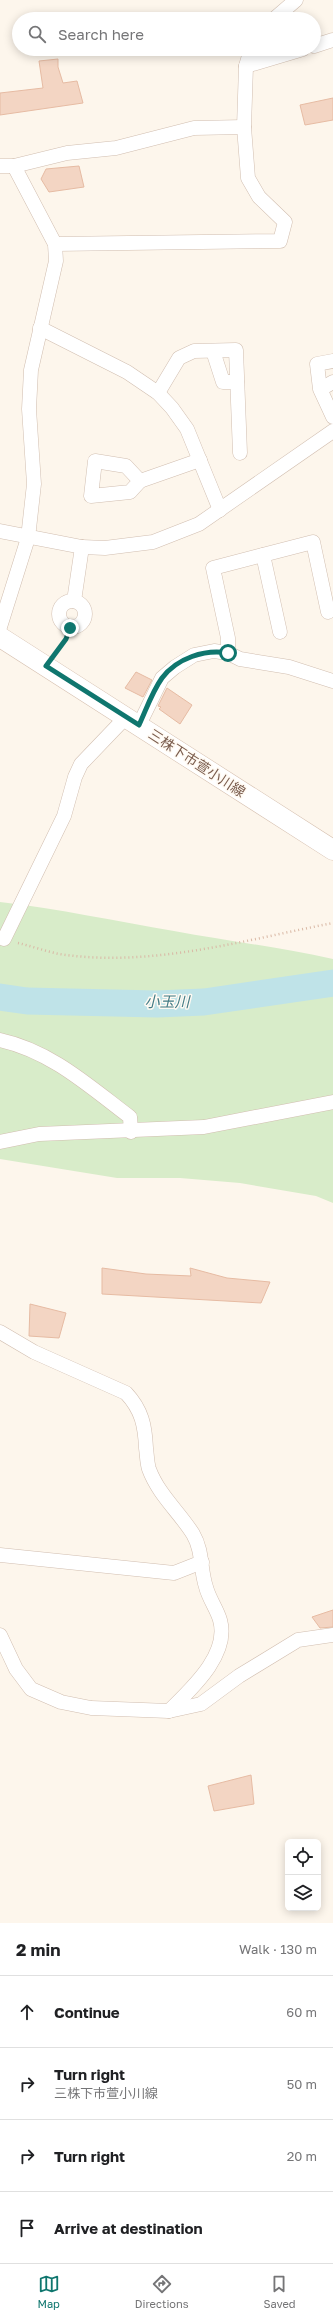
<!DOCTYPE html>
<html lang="en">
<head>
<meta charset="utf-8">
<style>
  body { margin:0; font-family:"Golos Text","Noto Sans JP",sans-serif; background:#f6f6f6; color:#202124 }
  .controls { position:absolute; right:12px; bottom:12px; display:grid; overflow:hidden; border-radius:6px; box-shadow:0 2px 10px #0003 }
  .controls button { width:36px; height:36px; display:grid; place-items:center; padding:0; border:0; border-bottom:1px solid #e0e0e0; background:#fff; color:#202124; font:20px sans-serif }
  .stop { position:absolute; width:12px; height:12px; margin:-9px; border:3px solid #0f766e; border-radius:50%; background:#fff }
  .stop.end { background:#0f766e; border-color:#fff; box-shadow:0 1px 4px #0008 }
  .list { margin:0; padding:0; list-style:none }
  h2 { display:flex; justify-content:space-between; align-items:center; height:52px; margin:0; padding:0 16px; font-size:17px }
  h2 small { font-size:13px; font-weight:400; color:#757577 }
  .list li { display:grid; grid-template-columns:26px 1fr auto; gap:12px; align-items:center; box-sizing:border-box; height:72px; padding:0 16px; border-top:1px solid #e0e0e0 }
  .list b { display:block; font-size:15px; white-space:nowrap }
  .list p { margin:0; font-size:13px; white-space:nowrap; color:#757577 }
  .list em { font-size:13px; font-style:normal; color:#757577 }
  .icon { flex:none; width:22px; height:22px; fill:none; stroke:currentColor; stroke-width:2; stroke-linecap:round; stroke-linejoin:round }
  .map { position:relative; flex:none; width:333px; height:1923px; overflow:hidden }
  .search { position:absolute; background:#fff; box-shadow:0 2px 10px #0003; left:12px; right:12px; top:12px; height:44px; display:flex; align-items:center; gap:10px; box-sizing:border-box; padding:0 14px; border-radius:22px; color:#757577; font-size:15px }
  .sheet { height:340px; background:#fff }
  nav { display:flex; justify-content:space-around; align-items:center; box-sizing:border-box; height:56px; border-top:1px solid #e0e0e0; background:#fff; font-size:11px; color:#757577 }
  nav a { display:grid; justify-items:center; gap:2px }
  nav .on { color:#0f766e }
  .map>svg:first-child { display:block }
  .green { fill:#d8ecc9 }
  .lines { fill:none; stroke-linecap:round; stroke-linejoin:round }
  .river { stroke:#bfe3e8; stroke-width:27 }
  .building { fill:#f3d5c3; stroke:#e6bba3 }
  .street-casing { stroke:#d1beb0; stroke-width:15 }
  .secondary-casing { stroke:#d6c0b0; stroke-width:21 }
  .path { stroke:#d9b8a5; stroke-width:2.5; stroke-dasharray:1 3; stroke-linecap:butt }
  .street { stroke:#fff; stroke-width:14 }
  .secondary { stroke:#fff; stroke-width:20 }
  .route { stroke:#0f766e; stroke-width:5 }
  .labels { text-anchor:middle; stroke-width:3; stroke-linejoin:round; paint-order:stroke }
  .street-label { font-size:14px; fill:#7a5c4d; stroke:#fffaf3 }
  .water-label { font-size:15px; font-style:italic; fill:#437c86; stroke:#fffaf3 }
</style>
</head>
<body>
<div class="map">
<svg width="333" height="1923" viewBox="0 0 333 1923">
  <rect width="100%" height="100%" fill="#fdf6ec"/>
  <!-- green -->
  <path class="green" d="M 0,902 C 59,909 116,921 174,931 C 227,941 280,947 333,959 L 333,1203 L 316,1196 L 240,1183 L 180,1178 L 117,1178 L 0,1159 Z"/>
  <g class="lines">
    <!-- river -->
    <polyline class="river" points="0,997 27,1001 157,1004 204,1002 333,983"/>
  </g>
  <!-- building -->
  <g class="building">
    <polygon points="58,59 58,67 63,83 77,81 83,103 0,115 0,93 43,88 39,61"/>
    <polygon points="333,98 333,120 305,125 300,105"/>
    <polygon points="79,166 84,187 49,192 41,179 46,169"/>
    <polygon points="136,672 152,680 143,697 125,688"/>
    <polygon points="167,688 192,705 180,724 159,709 161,707 158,706"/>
    <polygon points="102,1268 146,1274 191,1276 190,1268 227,1278 270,1282 261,1303 102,1294"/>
    <polygon points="30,1304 66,1313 59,1338 29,1336"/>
    <polygon points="333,1610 333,1627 320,1628 312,1617"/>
    <polygon points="251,1775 254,1804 214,1811 208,1786"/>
  </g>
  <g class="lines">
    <!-- street casing -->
    <g class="street-casing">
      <g id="street">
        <polyline points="274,19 296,0"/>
        <polyline points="314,46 333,40"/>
        <polyline points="246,66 303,49"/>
        <polyline points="0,166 14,166 67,153 116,148 194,128 244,127"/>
        <polyline points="55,244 280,241 285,222 259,197 248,178 244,127 246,66 251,49"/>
        <polyline points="40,328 127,372 158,393 172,408 187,429 220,510"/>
        <polyline points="213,351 223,382 237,382"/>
        <polyline points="333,361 317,364 320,389 333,417"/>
        <polyline points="321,389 333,382"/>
        <polyline points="158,393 179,358 194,351 236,350 240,453"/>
        <polygon points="95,461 126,466 140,481 130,492 91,496"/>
        <polyline points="140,481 200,460"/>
        <polyline points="0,531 82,547 105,548 153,542 199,524 333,431"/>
        <polyline points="263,555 280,632"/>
        <circle cx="72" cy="614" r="13"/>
        <polyline points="74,601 82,547"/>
        <polyline points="0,627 28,538 34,484 29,409 31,370 56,261 55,244 14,166"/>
        <polyline points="228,653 228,638 213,568 313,542 328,612"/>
        <polyline points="139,725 162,678 175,667 194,655 214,651 228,653 240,659 289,667 333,681"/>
        <polyline points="4,939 64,816 75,777 81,764 126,717"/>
        <path d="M 0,1040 C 51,1051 90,1087 130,1117 L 131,1132"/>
        <polyline points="0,1142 39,1134 204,1127 333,1102"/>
        <path d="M 0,1332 L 34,1352 L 126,1393 C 142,1410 145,1426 146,1448 C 147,1455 147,1463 149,1469 C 158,1494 180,1513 193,1534 C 203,1551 200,1569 206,1587 C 209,1599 217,1609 220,1620 C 230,1655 190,1690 169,1711"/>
        <polyline points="0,1555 174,1573 202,1562"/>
        <polyline points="0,1635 16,1669 31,1689 61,1702 91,1708 169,1711 201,1704 239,1676 298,1640 333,1635"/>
      </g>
    </g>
    <!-- secondary casing -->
    <g class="secondary-casing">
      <polyline id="secondary" points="0,637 333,850"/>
    </g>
    <!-- path -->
    <g class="path">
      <polyline points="55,653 66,639 70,628"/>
      <path d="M 18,943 C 31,946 45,951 59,954 C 151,968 244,940 333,923"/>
    </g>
    <!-- street -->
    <use href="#street" class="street"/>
    <!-- secondary -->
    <use href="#secondary" class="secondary"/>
  </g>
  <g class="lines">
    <!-- route -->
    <path class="route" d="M 70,628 L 66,639 L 46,666 L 139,725 C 146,710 152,692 162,678 C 177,658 205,649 228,653"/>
  </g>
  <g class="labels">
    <!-- street labels -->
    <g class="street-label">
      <text transform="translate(197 763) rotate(33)" y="5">三株下市萱小川線</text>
    </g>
    <!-- water labels -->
    <g class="water-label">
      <text x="167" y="1007">小玉川</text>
    </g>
  </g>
</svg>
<div class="controls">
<button><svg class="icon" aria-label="locate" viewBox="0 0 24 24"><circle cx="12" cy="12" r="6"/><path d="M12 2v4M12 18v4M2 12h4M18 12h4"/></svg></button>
<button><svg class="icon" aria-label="layers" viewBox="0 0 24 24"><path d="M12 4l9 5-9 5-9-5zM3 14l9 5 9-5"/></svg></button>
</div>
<div class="stop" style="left:228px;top:653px"></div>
<div class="stop end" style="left:70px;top:628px"></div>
<div class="search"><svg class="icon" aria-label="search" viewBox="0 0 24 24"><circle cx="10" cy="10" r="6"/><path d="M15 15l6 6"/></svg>Search here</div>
</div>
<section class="sheet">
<h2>2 min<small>Walk · 130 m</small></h2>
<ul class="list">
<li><svg class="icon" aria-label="ahead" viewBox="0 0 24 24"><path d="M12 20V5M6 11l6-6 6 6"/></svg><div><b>Continue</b></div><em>60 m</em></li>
<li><svg class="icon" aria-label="right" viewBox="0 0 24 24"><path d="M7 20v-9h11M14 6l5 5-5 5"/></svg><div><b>Turn right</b><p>三株下市萱小川線</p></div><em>50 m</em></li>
<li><svg class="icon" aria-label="right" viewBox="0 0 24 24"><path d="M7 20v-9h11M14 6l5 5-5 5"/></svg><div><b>Turn right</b></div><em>20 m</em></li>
<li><svg class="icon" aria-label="arrive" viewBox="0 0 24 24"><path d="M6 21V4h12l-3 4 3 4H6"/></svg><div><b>Arrive at destination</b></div></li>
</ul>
</section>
<nav>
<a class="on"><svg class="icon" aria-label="map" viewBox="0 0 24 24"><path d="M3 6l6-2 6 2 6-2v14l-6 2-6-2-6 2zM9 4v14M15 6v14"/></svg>Map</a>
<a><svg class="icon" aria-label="directions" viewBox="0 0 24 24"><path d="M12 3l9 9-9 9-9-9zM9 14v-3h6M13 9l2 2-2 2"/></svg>Directions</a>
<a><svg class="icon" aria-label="saved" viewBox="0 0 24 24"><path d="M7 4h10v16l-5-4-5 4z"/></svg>Saved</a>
</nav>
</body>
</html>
